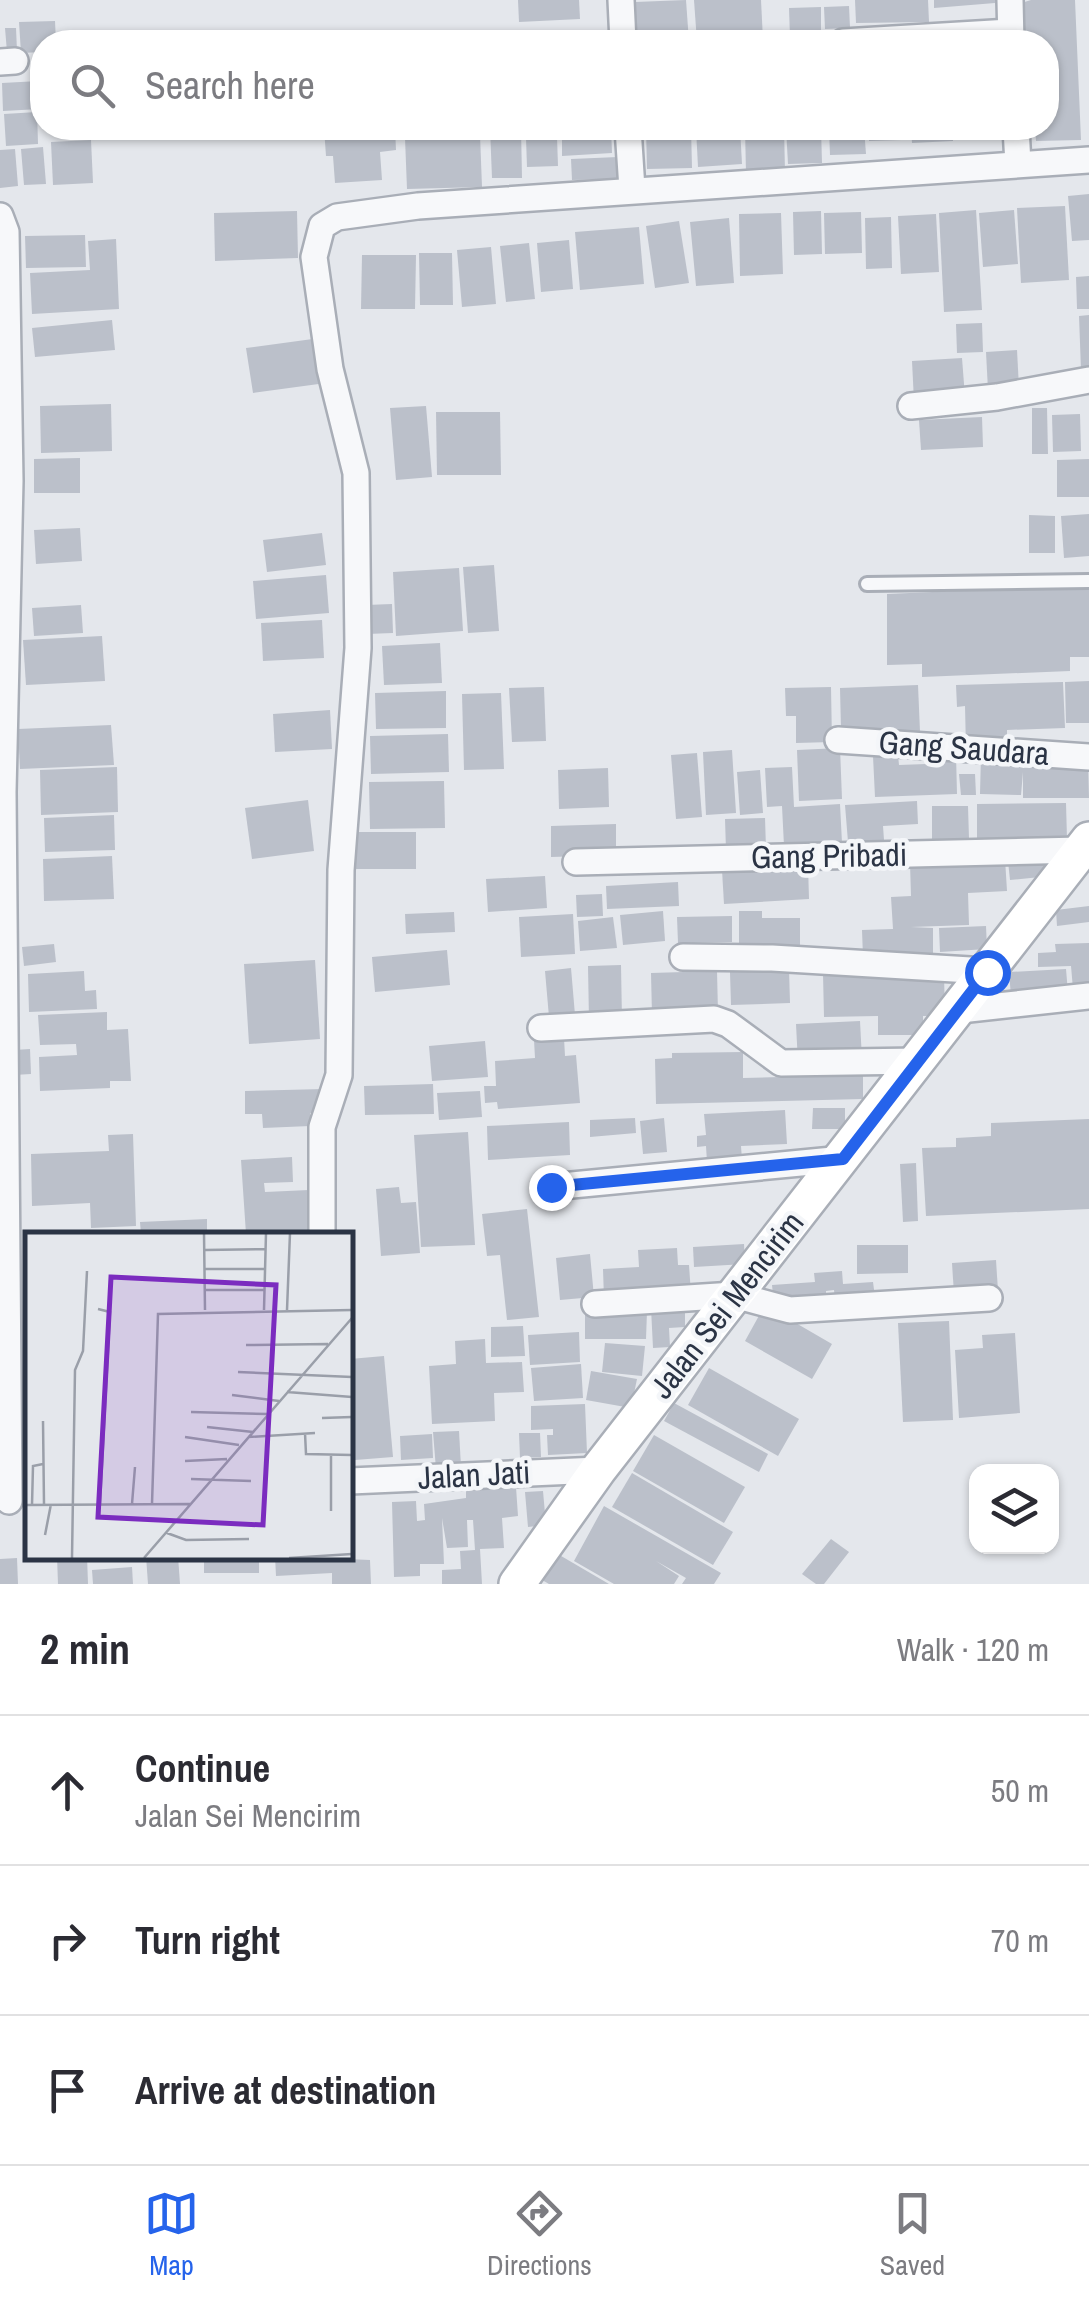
<!DOCTYPE html>
<html lang="en">
<head>
<meta charset="utf-8">
<style>
  body { margin:0; font-family:"Archivo Narrow",sans-serif; background:#f7f7f7; color:#2b2b33 }
  .controls { position:absolute; right:30px; bottom:30px; display:grid; overflow:hidden; border-radius:20px; box-shadow:0 2px 8px #0004 }
  .controls button { width:90px; height:90px; display:grid; place-items:center; padding:0; border:0; border-bottom:2px solid #e1e1e2; background:#fff; color:#2b2b33; font:50px sans-serif }
  .stop { position:absolute; width:30px; height:30px; margin:-22px; border:8px solid #2563eb; border-radius:50%; background:#fff }
  .stop.end { background:#2563eb; border-color:#fff; box-shadow:0 2px 10px #0008 }
  .list { margin:0; padding:0; list-style:none }
  h2 { display:flex; justify-content:space-between; align-items:center; height:130px; margin:0; padding:0 40px; font-size:42px }
  h2 small { font-size:32px; font-weight:400; color:#7c7c81 }
  .list li { display:grid; grid-template-columns:65px 1fr auto; gap:30px; align-items:center; box-sizing:border-box; height:150px; padding:0 40px; border-top:2px solid #e1e1e2 }
  .list b { display:block; font-size:38px; white-space:nowrap }
  .list p { margin:0; font-size:32px; white-space:nowrap; color:#7c7c81 }
  .list em { font-size:32px; font-style:normal; color:#7c7c81 }
  .icon { flex:none; width:55px; height:55px; fill:none; stroke:currentColor; stroke-width:2; stroke-linecap:round; stroke-linejoin:round }
  .map { position:relative; flex:none; width:1089px; height:1584px; overflow:hidden }
  .search { position:absolute; background:#fff; box-shadow:0 2px 8px #0004; left:30px; right:30px; top:30px; height:110px; display:flex; align-items:center; gap:25px; box-sizing:border-box; padding:0 35px; border-radius:40px; color:#7c7c81; font-size:38px }
  .sheet { height:580px; background:#fff }
  nav { display:flex; justify-content:space-around; align-items:center; box-sizing:border-box; height:140px; border-top:2px solid #e1e1e2; background:#fff; font-size:28px; color:#7c7c81 }
  nav a { display:grid; justify-items:center; gap:5px }
  nav .on { color:#2563eb }
  .map>svg:first-child { display:block }
  .building { fill:#bbc0ca }
  .lines { fill:none; stroke-linecap:round; stroke-linejoin:round }
  .lane-casing { stroke:#a9aeb7; stroke-width:18 }
  .street-casing { stroke:#a9aeb7; stroke-width:30 }
  .secondary-casing { stroke:#a9aeb7; stroke-width:40 }
  .lane { stroke:#f7f8fa; stroke-width:12 }
  .street { stroke:#f7f8fa; stroke-width:25 }
  .secondary { stroke:#fff; stroke-width:35 }
  .route { stroke:#2563eb; stroke-width:12 }
  .labels { text-anchor:middle; stroke-width:9; stroke-linejoin:round; paint-order:stroke }
  .street-label { font-size:32px; fill:#2b3445; stroke:#f4f6f9 }
  .inset-road { fill:none; stroke:#9a9fa9; stroke-width:2.5 }
  .view { fill:#7b2cbf; fill-opacity:0.15; stroke:#7b2cbf; stroke-width:5 }
  .inset-edge { fill:none; stroke:#2b3445; stroke-width:5 }
</style>
</head>
<body>
<div class="map">
<svg width="1089" height="1584" viewBox="0 0 1089 1584">
  <rect width="100%" height="100%" fill="#e4e7ec"/>
  <!-- building -->
  <g class="building">
    <polygon points="518,0 579,0 580,19 519,22"/>
    <polygon points="686,0 689,42 637,42 635,2"/>
    <polygon points="694,0 761,0 763,40 697,42"/>
    <polygon points="855,0 928,0 929,22 856,23"/>
    <polygon points="934,0 995,0 995,3 934,8"/>
    <polygon points="1031,0 1075,0 1081,140 1036,141 1035,128 1046,128 1046,42 1020,42 1018,4"/>
    <polygon points="849,6 850,28 825,29 824,7"/>
    <polygon points="821,7 821,36 790,37 789,8"/>
    <polygon points="55,21 56,42 42,42 42,52 21,53 19,22"/>
    <polygon points="5,28 16,28 17,51 7,52"/>
    <polygon points="39,81 40,109 3,111 2,83"/>
    <polygon points="37,112 38,144 6,146 4,114"/>
    <polygon points="324,128 395,128 396,150 380,152 382,180 335,183 333,156 326,156"/>
    <polygon points="490,128 521,128 522,178 492,178"/>
    <polygon points="646,128 691,128 692,168 647,169"/>
    <polygon points="696,128 740,128 742,164 698,167"/>
    <polygon points="745,128 784,128 785,172 746,173"/>
    <polygon points="786,128 821,128 822,163 788,164"/>
    <polygon points="829,128 864,128 866,154 830,155"/>
    <polygon points="869,128 901,128 902,140 869,141"/>
    <polygon points="911,128 952,128 953,141 912,143"/>
    <polygon points="959,128 985,128 986,135 960,137"/>
    <polygon points="611,129 612,153 562,156 562,131"/>
    <polygon points="480,135 482,187 407,189 405,138"/>
    <polygon points="557,137 558,166 527,167 526,138"/>
    <polygon points="91,140 93,183 53,185 51,142"/>
    <polygon points="43,147 46,184 24,185 21,149"/>
    <polygon points="15,149 18,186 0,188 0,150"/>
    <polygon points="618,157 619,179 572,180 571,159"/>
    <polygon points="1089,194 1089,240 1072,241 1068,196"/>
    <polygon points="1065,206 1069,280 1021,283 1017,208"/>
    <polygon points="976,210 982,310 944,312 939,213"/>
    <polygon points="1014,210 1018,264 983,267 979,213"/>
    <polygon points="297,211 298,258 215,261 214,213"/>
    <polygon points="821,211 822,254 794,255 793,212"/>
    <polygon points="861,212 862,253 825,254 824,213"/>
    <polygon points="781,213 783,274 740,276 739,214"/>
    <polygon points="936,214 939,272 901,274 898,216"/>
    <polygon points="891,217 892,268 866,269 865,218"/>
    <polygon points="729,218 734,283 696,286 690,222"/>
    <polygon points="679,221 689,283 655,288 646,226"/>
    <polygon points="639,227 644,284 580,290 575,232"/>
    <polygon points="85,235 86,267 26,268 25,236"/>
    <polygon points="116,239 119,309 32,314 30,273 90,270 88,241"/>
    <polygon points="569,240 573,289 541,292 537,243"/>
    <polygon points="529,243 535,299 506,302 500,246"/>
    <polygon points="491,247 496,304 462,307 457,250"/>
    <polygon points="419,253 452,253 453,305 420,305"/>
    <polygon points="362,255 416,255 415,309 361,309"/>
    <polygon points="1089,276 1089,309 1077,309 1076,277"/>
    <polygon points="1089,315 1089,369 1081,370 1079,316"/>
    <polygon points="112,320 115,350 35,357 32,328"/>
    <polygon points="982,323 983,352 957,353 956,324"/>
    <polygon points="320,338 326,383 253,393 246,348"/>
    <polygon points="1017,350 1019,388 988,390 986,352"/>
    <polygon points="962,358 965,397 914,401 912,361"/>
    <polygon points="111,404 112,451 41,453 40,406"/>
    <polygon points="426,406 432,477 396,480 390,408"/>
    <polygon points="1032,408 1047,408 1048,454 1032,454"/>
    <polygon points="436,412 500,412 501,475 437,475"/>
    <polygon points="1080,414 1081,451 1053,452 1052,415"/>
    <polygon points="982,417 983,447 921,450 919,420"/>
    <polygon points="80,458 80,493 34,493 34,459"/>
    <polygon points="1089,459 1089,497 1057,497 1057,460"/>
    <polygon points="1089,514 1089,556 1064,558 1061,516"/>
    <polygon points="1029,515 1055,516 1055,553 1029,553"/>
    <polygon points="80,528 82,561 36,564 34,530"/>
    <polygon points="322,533 326,565 267,572 263,540"/>
    <polygon points="494,565 499,631 468,633 463,567"/>
    <polygon points="459,568 463,631 396,636 393,572"/>
    <polygon points="326,575 329,613 256,619 253,581"/>
    <polygon points="1089,585 1089,657 1070,657 1070,671 922,677 922,664 887,665 887,594"/>
    <polygon points="392,604 393,633 367,634 366,605"/>
    <polygon points="81,605 83,633 34,636 32,608"/>
    <polygon points="322,620 324,658 263,661 261,623"/>
    <polygon points="102,636 105,681 26,685 23,640"/>
    <polygon points="440,643 442,683 384,685 382,646"/>
    <polygon points="1089,681 1089,723 1066,723 1065,682"/>
    <polygon points="1063,682 1065,728 1007,730 1007,748 966,749 965,706 957,707 956,685"/>
    <polygon points="918,685 920,732 841,729 840,688"/>
    <polygon points="544,687 546,741 512,742 509,688"/>
    <polygon points="831,687 832,742 796,743 796,716 786,716 785,688"/>
    <polygon points="446,691 446,728 376,729 375,693"/>
    <polygon points="501,693 504,769 464,770 462,694"/>
    <polygon points="330,710 332,749 275,752 273,714"/>
    <polygon points="111,725 114,765 20,769 18,729"/>
    <polygon points="448,734 449,772 371,774 370,736"/>
    <polygon points="840,748 842,799 799,801 797,750"/>
    <polygon points="732,750 736,813 706,815 703,752"/>
    <polygon points="697,753 702,817 676,819 671,755"/>
    <polygon points="956,754 957,794 875,797 873,756 898,755 899,765 926,764 925,755"/>
    <polygon points="981,755 1088,758 1089,798 1023,798 1023,772 1021,795 980,794"/>
    <polygon points="117,767 118,812 41,815 40,770"/>
    <polygon points="792,767 794,807 840,804 842,843 784,846 782,806 767,807 765,768"/>
    <polygon points="608,768 609,807 559,809 558,770"/>
    <polygon points="760,770 763,813 740,815 737,772"/>
    <polygon points="959,774 975,774 976,795 961,795"/>
    <polygon points="444,781 445,828 370,829 369,782"/>
    <polygon points="308,800 314,851 252,859 245,808"/>
    <polygon points="917,801 918,824 883,826 884,840 848,842 845,805"/>
    <polygon points="1066,803 1067,839 977,840 977,804"/>
    <polygon points="932,806 968,806 969,839 932,839"/>
    <polygon points="114,815 115,850 45,852 44,818"/>
    <polygon points="765,818 766,850 726,850 725,819"/>
    <polygon points="616,824 616,855 551,857 551,826"/>
    <rect x="354" y="832" width="62" height="37"/>
    <polygon points="112,856 114,899 44,901 43,859"/>
    <polygon points="1048,858 1050,876 1010,880 1008,861"/>
    <polygon points="1005,859 1007,891 968,893 969,925 911,927 933,928 933,955 863,957 862,930 893,929 891,897 911,896 910,863"/>
    <polygon points="808,865 809,899 724,904 722,870"/>
    <polygon points="545,876 547,908 488,912 486,879"/>
    <polygon points="678,882 679,906 607,909 606,886"/>
    <polygon points="602,894 603,916 577,917 576,895"/>
    <polygon points="1089,906 1089,922 1057,926 1056,910"/>
    <polygon points="663,911 665,941 623,945 620,915"/>
    <polygon points="739,911 762,911 762,918 800,918 800,956 739,957"/>
    <polygon points="454,912 455,932 406,934 405,914"/>
    <polygon points="573,914 575,954 521,957 519,917"/>
    <polygon points="732,916 732,942 678,943 677,917"/>
    <polygon points="613,917 617,948 580,951 578,921"/>
    <polygon points="986,926 987,949 940,952 939,928"/>
    <polygon points="1089,943 1089,988 1073,989 1071,966 1038,967 1038,953 1056,952 1055,944"/>
    <polygon points="54,944 56,962 24,966 22,947"/>
    <polygon points="447,950 450,985 375,992 372,957"/>
    <polygon points="315,960 320,1039 249,1044 244,964"/>
    <polygon points="621,965 622,1020 589,1020 588,966"/>
    <polygon points="571,968 575,1015 549,1017 545,971"/>
    <polygon points="789,969 790,1003 731,1005 730,972"/>
    <polygon points="1066,969 1068,993 1011,996 1009,972"/>
    <polygon points="84,971 85,991 96,990 97,1009 29,1012 28,974"/>
    <polygon points="717,971 718,1013 652,1015 651,973"/>
    <polygon points="823,974 944,974 945,1016 923,1016 923,1035 878,1035 878,1016 824,1017"/>
    <polygon points="107,1012 107,1030 128,1029 131,1081 110,1081 110,1088 40,1091 39,1057 77,1055 76,1044 40,1045 38,1015"/>
    <polygon points="860,1021 862,1060 798,1063 796,1024"/>
    <polygon points="564,1038 565,1056 576,1055 580,1103 498,1109 497,1102 485,1103 484,1086 496,1086 495,1061 535,1058 534,1040"/>
    <polygon points="485,1041 488,1077 432,1081 429,1046"/>
    <polygon points="30,1049 31,1074 14,1075 14,1050"/>
    <polygon points="743,1052 743,1078 817,1076 816,1069 863,1068 863,1099 656,1104 655,1059 672,1058 672,1053"/>
    <polygon points="433,1084 434,1114 365,1115 364,1086"/>
    <polygon points="324,1089 324,1112 310,1113 310,1126 263,1128 262,1114 245,1114 245,1091"/>
    <polygon points="480,1091 482,1117 439,1120 437,1093"/>
    <polygon points="813,1108 845,1108 845,1129 812,1129"/>
    <polygon points="785,1110 787,1144 741,1146 742,1160 707,1162 706,1146 697,1147 697,1136 706,1135 704,1114"/>
    <polygon points="635,1118 636,1133 590,1137 590,1120"/>
    <polygon points="664,1118 667,1152 643,1154 640,1121"/>
    <polygon points="1089,1119 1089,1209 926,1216 922,1148 956,1147 956,1138 991,1136 991,1123"/>
    <polygon points="569,1122 570,1155 488,1160 487,1126"/>
    <polygon points="468,1132 475,1245 421,1247 414,1135"/>
    <polygon points="133,1134 136,1226 91,1228 90,1203 32,1206 31,1154 109,1151 108,1135"/>
    <polygon points="292,1157 293,1182 264,1183 265,1192 309,1190 312,1234 246,1234 241,1160"/>
    <polygon points="916,1163 918,1221 903,1222 900,1164"/>
    <polygon points="399,1187 401,1203 416,1202 420,1253 381,1256 376,1189"/>
    <polygon points="527,1209 539,1317 507,1320 500,1255 487,1256 482,1214"/>
    <polygon points="207,1219 207,1234 141,1234 140,1222"/>
    <polygon points="744,1244 745,1264 694,1267 693,1247"/>
    <polygon points="857,1245 908,1245 908,1273 857,1274"/>
    <polygon points="677,1248 678,1265 689,1265 691,1294 604,1299 603,1269 639,1267 638,1250"/>
    <polygon points="590,1254 594,1297 560,1300 556,1258"/>
    <polygon points="996,1260 998,1291 954,1294 952,1263"/>
    <polygon points="842,1271 843,1284 873,1282 875,1297 835,1299 834,1290 826,1291 826,1300 774,1304 772,1285 815,1282 814,1273"/>
    <polygon points="685,1307 685,1327 669,1328 670,1347 653,1348 651,1308"/>
    <polygon points="585,1310 647,1311 646,1339 585,1339"/>
    <polygon points="761,1312 779,1322 782,1315 832,1344 812,1379 745,1341"/>
    <polygon points="949,1321 953,1420 903,1422 898,1323"/>
    <polygon points="523,1326 525,1356 491,1357 491,1327"/>
    <polygon points="579,1332 580,1362 530,1365 528,1335"/>
    <polygon points="1015,1333 1020,1413 959,1418 955,1350 983,1348 982,1335"/>
    <polygon points="485,1339 486,1363 522,1362 524,1392 494,1393 495,1421 432,1424 429,1366 456,1364 455,1341"/>
    <polygon points="605,1343 645,1346 642,1376 602,1372"/>
    <polygon points="384,1356 393,1457 355,1460 350,1359"/>
    <polygon points="581,1364 583,1398 534,1401 531,1368"/>
    <polygon points="709,1368 799,1419 778,1456 688,1405"/>
    <polygon points="591,1371 637,1379 631,1408 586,1400"/>
    <polygon points="674,1403 768,1454 759,1472 664,1421"/>
    <polygon points="585,1404 587,1453 548,1455 547,1435 553,1435 553,1429 531,1430 531,1406"/>
    <polygon points="459,1431 461,1467 436,1469 433,1432"/>
    <polygon points="519,1433 540,1433 541,1457 520,1458"/>
    <polygon points="432,1434 433,1458 401,1460 400,1436"/>
    <polygon points="654,1435 745,1487 724,1523 633,1471"/>
    <polygon points="632,1473 733,1532 713,1565 612,1507"/>
    <polygon points="516,1487 518,1516 502,1518 504,1548 480,1549 482,1584 442,1584 442,1570 461,1569 460,1551 475,1550 473,1520 467,1520 468,1547 447,1548 442,1518 444,1564 420,1564 420,1576 394,1577 392,1502 416,1501 417,1521 425,1520 424,1504 466,1498 466,1491"/>
    <polygon points="543,1491 546,1525 528,1527 525,1492"/>
    <polygon points="604,1506 721,1573 714,1584 682,1584 686,1578 656,1561 679,1576 674,1584 614,1584 574,1561"/>
    <polygon points="831,1539 849,1552 824,1584 816,1584 802,1574"/>
    <polygon points="556,1553 609,1584 549,1584 537,1577"/>
    <polygon points="57,1556 87,1556 88,1584 58,1584"/>
    <polygon points="146,1556 178,1556 180,1584 148,1584"/>
    <rect x="204" y="1556" width="55" height="17"/>
    <polygon points="275,1556 370,1560 371,1584 332,1584 332,1573 276,1576"/>
    <polygon points="17,1558 18,1584 0,1584 0,1559"/>
    <polygon points="132,1567 133,1584 93,1584 92,1570"/>
  </g>
  <g class="lines">
    <!-- lane casing -->
    <g class="lane-casing">
      <polyline id="lane" points="867,584 1089,581"/>
    </g>
    <!-- street casing -->
    <g class="street-casing">
      <g id="street">
        <polyline points="621,0 623,42"/>
        <polyline points="1010,0 1011,42"/>
        <polyline points="843,42 1010,32"/>
        <polyline points="0,62 15,61"/>
        <polyline points="628,128 632,189"/>
        <polyline points="1016,128 1018,164"/>
        <polyline points="0,216 6,232 10,481 3,792 9,1501"/>
        <polyline points="911,406 997,397 1089,380"/>
        <polyline points="838,740 1089,757"/>
        <polyline points="576,862 1081,850"/>
        <polyline points="683,957 772,958 987,971"/>
        <polyline points="960,1010 1089,996"/>
        <polyline points="541,1028 714,1019 728,1024 781,1063 919,1061"/>
        <polyline points="551,1187 843,1159"/>
        <polyline points="322,1234 322,1127 339,1075 341,870 358,648 356,473 330,369 314,257 322,226 337,217 418,206 1089,160"/>
        <polyline points="595,1304 734,1295 790,1310 989,1298"/>
        <polyline points="350,1481 598,1470"/>
      </g>
    </g>
    <!-- secondary casing -->
    <g class="secondary-casing">
      <polyline id="secondary" points="517,1584 598,1470 1089,840"/>
    </g>
    <!-- lane -->
    <use href="#lane" class="lane"/>
    <!-- street -->
    <use href="#street" class="street"/>
    <!-- secondary -->
    <use href="#secondary" class="secondary"/>
  </g>
  <g class="lines">
    <!-- route -->
    <polyline class="route" points="551,1187 843,1159 987,972"/>
  </g>
  <g class="labels">
    <!-- street labels -->
    <g class="street-label">
      <text transform="translate(964 748) rotate(4)" y="11">Gang Saudara</text>
      <text transform="translate(829 856) rotate(-1)" y="11">Gang Pribadi</text>
      <text transform="translate(727 1305) rotate(-52)" y="11">Jalan Sei Mencirim</text>
      <text transform="translate(474 1475) rotate(-3)" y="11">Jalan Jati</text>
    </g>
  </g>
  <!-- overview -->
  <g transform="translate(25 1232)">
    <rect width="328" height="328" fill="#e4e7ec"/>
    <path class="inset-road" d="M 179,1 L 180,78M 180,18 L 240,17M 180,37 L 240,37M 180,58 L 239,58M 73,77 L 85,80 L 75,272M 239,78 L 241,1M 262,78 L 265,1M 0,80 L 0,124M 221,113 L 303,112M 213,140 L 327,145M 262,160 L 327,165M 207,163 L 254,169M 166,180 L 243,182M 297,186 L 327,185M 18,189 L 19,272M 182,195 L 228,200M 280,201 L 281,222 L 327,223M 160,205 L 214,213M 223,205 L 290,201M 160,229 L 202,227M 166,247 L 226,249M 107,272 L 110,235M 127,272 L 133,82 L 327,78M 0,273 L 165,272M 7,273 L 8,234 L 18,232M 306,279 L 306,222M 142,301 L 161,308 L 224,307M 20,303 L 26,272M 47,326 L 50,138 L 58,119 L 62,39M 119,326 L 327,86M 264,326 L 327,322"/>
    <path class="view" d="M 86,45 L 251,53 L 238,293 L 73,285 Z"/>
    <rect width="328" height="328" class="inset-edge"/>
  </g>
</svg>
<div class="controls">
<button><svg class="icon" aria-label="layers" viewBox="0 0 24 24"><path d="M12 4l9 5-9 5-9-5zM3 14l9 5 9-5"/></svg></button>
</div>
<div class="stop" style="left:987px;top:972px"></div>
<div class="stop end" style="left:551px;top:1187px"></div>
<div class="search"><svg class="icon" aria-label="search" viewBox="0 0 24 24"><circle cx="10" cy="10" r="6"/><path d="M15 15l6 6"/></svg>Search here</div>
</div>
<section class="sheet">
<h2>2 min<small>Walk · 120 m</small></h2>
<ul class="list">
<li><svg class="icon" aria-label="ahead" viewBox="0 0 24 24"><path d="M12 20V5M6 11l6-6 6 6"/></svg><div><b>Continue</b><p>Jalan Sei Mencirim</p></div><em>50 m</em></li>
<li><svg class="icon" aria-label="right" viewBox="0 0 24 24"><path d="M7 20v-9h11M14 6l5 5-5 5"/></svg><div><b>Turn right</b></div><em>70 m</em></li>
<li><svg class="icon" aria-label="arrive" viewBox="0 0 24 24"><path d="M6 21V4h12l-3 4 3 4H6"/></svg><div><b>Arrive at destination</b></div></li>
</ul>
</section>
<nav>
<a class="on"><svg class="icon" aria-label="map" viewBox="0 0 24 24"><path d="M3 6l6-2 6 2 6-2v14l-6 2-6-2-6 2zM9 4v14M15 6v14"/></svg>Map</a>
<a><svg class="icon" aria-label="directions" viewBox="0 0 24 24"><path d="M12 3l9 9-9 9-9-9zM9 14v-3h6M13 9l2 2-2 2"/></svg>Directions</a>
<a><svg class="icon" aria-label="saved" viewBox="0 0 24 24"><path d="M7 4h10v16l-5-4-5 4z"/></svg>Saved</a>
</nav>
</body>
</html>
